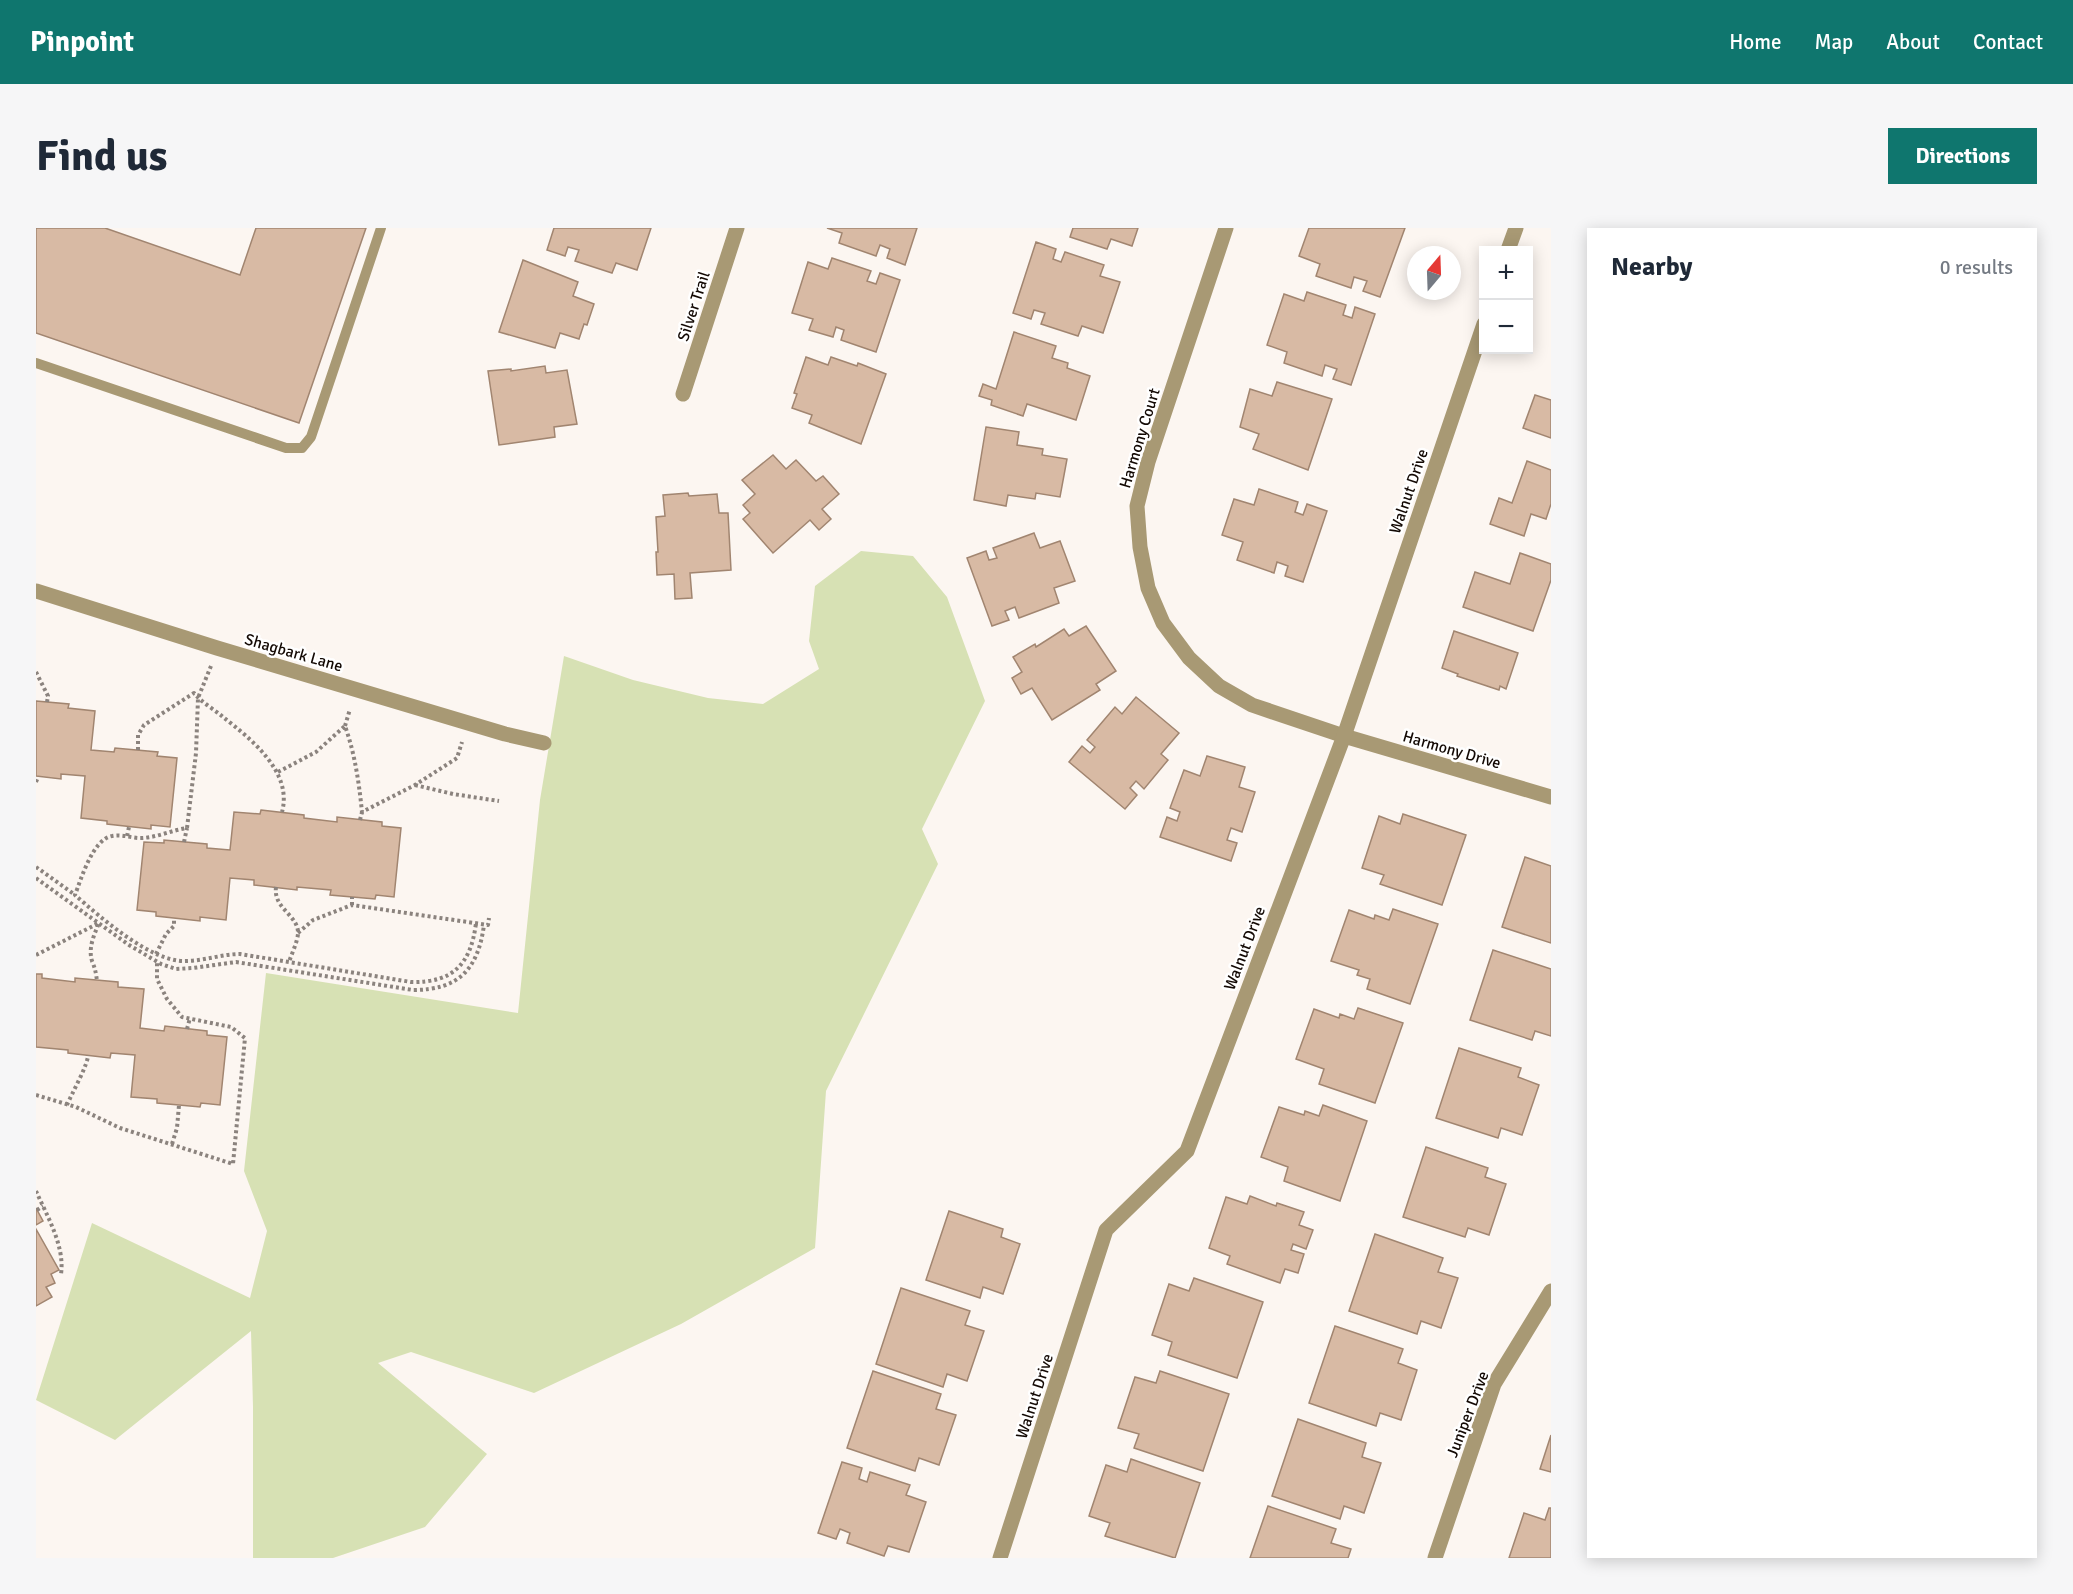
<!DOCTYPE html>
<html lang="en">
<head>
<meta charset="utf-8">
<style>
  body { margin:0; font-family:Signika,sans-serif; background:#f6f6f7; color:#1f2937 }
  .controls { position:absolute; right:18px; top:18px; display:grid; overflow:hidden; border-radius:0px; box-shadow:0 3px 15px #0003 }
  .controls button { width:54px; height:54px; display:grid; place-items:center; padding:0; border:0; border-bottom:2px solid #e0e1e3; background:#fff; color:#1f2937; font:30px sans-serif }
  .compass { position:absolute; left:1371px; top:18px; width:54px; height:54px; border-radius:50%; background:#fff; box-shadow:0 3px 15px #0003; rotate:19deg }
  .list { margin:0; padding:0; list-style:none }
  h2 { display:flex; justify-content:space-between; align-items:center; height:78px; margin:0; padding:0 24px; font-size:26px }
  h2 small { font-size:20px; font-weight:400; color:#747a83 }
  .map { position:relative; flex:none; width:1515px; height:1330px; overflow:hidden; border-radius:0px }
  header { display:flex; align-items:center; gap:36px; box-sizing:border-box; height:84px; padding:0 30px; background:#0f766e; color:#fff }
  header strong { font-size:28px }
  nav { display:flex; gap:33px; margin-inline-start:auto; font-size:21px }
  .intro { display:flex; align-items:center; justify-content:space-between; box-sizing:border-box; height:144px; padding:0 36px }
  h1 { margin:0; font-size:42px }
  .button { padding:15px 27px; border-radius:0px; background:#0f766e; color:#fff; font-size:21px; font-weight:700 }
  main { display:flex; gap:36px; padding:0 36px }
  aside { flex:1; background:#fff; border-radius:0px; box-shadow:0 3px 15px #0003 }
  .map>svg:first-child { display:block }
  .green { fill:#d7e1b4 }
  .building { fill:#d8baa4; stroke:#a18570; stroke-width:1.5 }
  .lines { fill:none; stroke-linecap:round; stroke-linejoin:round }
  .path { stroke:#8b837e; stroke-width:4; stroke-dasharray:3 3; stroke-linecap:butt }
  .lane { stroke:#a89974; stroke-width:10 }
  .street { stroke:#a89974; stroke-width:15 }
  .labels { text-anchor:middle; stroke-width:5; stroke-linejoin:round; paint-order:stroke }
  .street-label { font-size:16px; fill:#130904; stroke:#fff }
</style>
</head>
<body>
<header>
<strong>Pinpoint</strong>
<nav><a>Home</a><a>Map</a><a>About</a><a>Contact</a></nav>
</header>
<div class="intro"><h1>Find us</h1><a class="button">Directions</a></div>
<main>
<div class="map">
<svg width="1515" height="1330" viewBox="0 0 1515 1330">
  <rect width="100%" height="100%" fill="#fcf6f1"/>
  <!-- green -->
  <polygon class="green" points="825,323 877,328 911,369 949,473 886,601 902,636 790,863 779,1020 645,1096 498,1165 375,1124 342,1135 451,1226 389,1299 297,1330 217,1330 217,1179 215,1103 79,1212 0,1172 56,995 214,1070 231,1003 208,943 230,745 482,785 504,572 528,428 597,452 672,470 727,476 783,441 773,413 779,358"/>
  <!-- building -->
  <g class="building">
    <polygon points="0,0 69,0 204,47 220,0 330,0 263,195 0,105"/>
    <polygon points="518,0 615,0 601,42 580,35 576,45 539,33 543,22 532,19 529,28 511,22"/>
    <polygon points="791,0 881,0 869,37 851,30 854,21 844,17 840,28 803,15 806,5"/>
    <polygon points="1037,0 1102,0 1096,18 1075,11 1071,21 1034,9"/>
    <polygon points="1273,0 1369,0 1344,69 1327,63 1331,53 1318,49 1315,60 1280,48 1284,36 1263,28"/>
    <polygon points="1000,14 1020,21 1017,31 1025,34 1029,24 1068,37 1064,48 1084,54 1067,105 1046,98 1042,108 1005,96 1009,85 998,82 995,91 977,85"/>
    <polygon points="796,30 835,43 831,53 840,56 844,45 864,52 840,124 805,112 808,102 800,99 797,109 773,102 777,91 756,85 772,34 792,41"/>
    <polygon points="487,32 542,54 537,68 558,76 551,97 548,96 543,111 524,105 519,120 463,104"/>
    <polygon points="1271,64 1310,77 1307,87 1316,90 1319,79 1339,86 1315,157 1297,151 1301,141 1289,137 1286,148 1248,135 1251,124 1231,117 1248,66 1268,73"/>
    <polygon points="978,104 1020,118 1016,130 1032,135 1031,140 1054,148 1040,192 991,176 987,188 955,177 956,172 943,168 947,156 960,161"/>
    <polygon points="770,129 792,137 795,129 821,138 822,135 850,146 825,216 773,195 776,187 756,180 761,166 758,165"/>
    <polygon points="509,138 510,145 531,142 541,196 518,199 519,209 463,217 452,143 475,141 475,143"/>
    <polygon points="1241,154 1296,171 1272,242 1217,221 1223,206 1204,199 1214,161 1236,168"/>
    <polygon points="1499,167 1515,172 1515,210 1487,200"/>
    <polygon points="950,199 983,204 981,217 1007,221 1006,227 1031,231 1024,269 1000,265 999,271 972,267 970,278 938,272"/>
    <polygon points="737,227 750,241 760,232 780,253 787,248 803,266 786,281 795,291 783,302 774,292 737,325 707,291 714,285 707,277 719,266 706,252"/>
    <polygon points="1491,233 1515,242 1515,276 1510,291 1495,286 1488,308 1454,296 1463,270 1476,275"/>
    <polygon points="1223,261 1262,274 1259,284 1267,287 1271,276 1291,283 1267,354 1249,348 1252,338 1241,334 1238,345 1201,332 1207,314 1186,307 1198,271 1218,277"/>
    <polygon points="652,265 653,268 681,266 683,285 692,285 695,342 654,345 656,370 639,371 638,346 621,347 620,324 622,324 620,289 629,288 627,267"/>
    <polygon points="998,305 1004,320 1024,313 1039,353 1018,360 1023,375 983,390 979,379 969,383 973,392 956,398 931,330 950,323 953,332 961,330 957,320"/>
    <polygon points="1484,325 1515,336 1515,352 1497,403 1427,379 1439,344 1474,356"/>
    <polygon points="1050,398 1080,443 1060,456 1064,462 1016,492 996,460 985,466 976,450 986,444 977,429 999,416 1000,419 1028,401 1033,408"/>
    <polygon points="1418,403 1482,425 1470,461 1464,458 1463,462 1421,448 1422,446 1406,440"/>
    <polygon points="1100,469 1143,505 1125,526 1132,532 1108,561 1100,553 1094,560 1101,567 1089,581 1033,534 1046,518 1054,525 1059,519 1051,512 1079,479 1086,486"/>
    <polygon points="0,473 33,476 32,480 59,483 55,522 78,524 79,520 122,524 121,528 141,530 134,599 115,597 115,601 71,596 71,593 45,590 49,548 25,546 25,551 0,548"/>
    <polygon points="1171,528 1209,539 1203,559 1219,564 1206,604 1195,600 1191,612 1201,615 1195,633 1124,609 1131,589 1141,593 1144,584 1134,580 1148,542 1164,548"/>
    <polygon points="225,582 268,587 268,590 301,594 301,589 346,594 346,598 365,600 358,669 340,667 339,671 294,667 295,662 261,659 261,662 218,657 218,652 194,650 190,692 164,689 164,693 120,688 120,684 101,682 108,614 128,615 128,612 171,616 171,620 194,622 198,584 224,586"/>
    <polygon points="1367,586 1430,607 1406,677 1344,656 1348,647 1326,640 1343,588 1364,596"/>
    <polygon points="1489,629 1515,638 1515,715 1466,699"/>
    <polygon points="1357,681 1402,696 1374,776 1331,761 1334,751 1321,747 1323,742 1295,733 1313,682 1338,691 1339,687 1353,692"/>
    <polygon points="1457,722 1515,741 1515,808 1499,803 1496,812 1434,792"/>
    <polygon points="0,746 6,746 6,750 39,754 39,750 82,754 82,759 108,761 104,800 128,803 129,798 171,803 171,807 191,809 184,877 165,875 164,879 143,877 121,875 121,871 95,869 99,827 75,825 74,830 32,825 32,822 0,819"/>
    <polygon points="1322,780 1367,795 1339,875 1283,856 1288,841 1260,831 1278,781 1303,790 1304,786 1318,791"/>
    <polygon points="1423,820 1485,840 1482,849 1503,857 1486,907 1465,900 1462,910 1400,890"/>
    <polygon points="1287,877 1331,893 1304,973 1248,953 1252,939 1225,929 1243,879 1268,887 1269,883 1283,888"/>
    <polygon points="1390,919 1452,940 1449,949 1470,956 1453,1007 1432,1000 1429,1009 1367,989"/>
    <polygon points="1214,968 1240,978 1241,975 1268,984 1263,997 1277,1002 1270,1021 1257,1016 1255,1022 1268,1026 1262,1045 1249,1041 1244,1055 1191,1036 1194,1028 1173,1020 1190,969 1211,976"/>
    <polygon points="0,980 7,993 0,997"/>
    <polygon points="913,983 967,1001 965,1009 984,1016 967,1066 947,1059 944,1070 890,1052"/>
    <polygon points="0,1001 23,1042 15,1046 19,1055 10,1059 16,1069 0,1078"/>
    <polygon points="1339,1006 1407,1030 1402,1044 1422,1050 1405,1100 1385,1093 1381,1106 1313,1083"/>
    <polygon points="1158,1050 1227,1074 1201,1150 1132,1127 1136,1114 1116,1107 1133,1056 1153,1063"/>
    <polygon points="865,1060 934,1083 929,1097 948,1103 931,1153 911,1146 907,1159 840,1136"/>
    <polygon points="1299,1098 1367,1121 1362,1135 1381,1142 1365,1192 1344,1185 1340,1198 1273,1175"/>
    <polygon points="837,1143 905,1166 900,1181 920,1187 903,1237 883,1230 879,1243 811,1220"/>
    <polygon points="1124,1143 1193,1166 1167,1243 1098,1220 1103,1206 1082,1200 1099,1149 1120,1155"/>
    <polygon points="1262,1191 1330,1215 1326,1229 1345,1235 1328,1285 1308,1278 1304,1291 1236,1268"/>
    <polygon points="1515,1207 1515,1244 1504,1241"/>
    <polygon points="1095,1231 1164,1255 1139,1330 1069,1308 1074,1295 1053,1288 1070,1237 1091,1244"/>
    <polygon points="806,1234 826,1240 823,1251 831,1254 834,1244 874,1257 870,1267 890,1274 873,1324 852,1318 848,1328 811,1315 814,1305 804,1301 800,1311 782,1305"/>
    <polygon points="1232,1278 1300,1301 1295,1315 1315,1321 1312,1330 1214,1330"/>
    <polygon points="1513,1280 1515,1280 1515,1330 1473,1330 1488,1285 1509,1292"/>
  </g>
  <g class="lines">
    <!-- path -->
    <g class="path">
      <path d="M 175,438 L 162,470 L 160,525 L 151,600 C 136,602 120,610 104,610 C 95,610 86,606 76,608 C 57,611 45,651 39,667 C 64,689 115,734 149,733 C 168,733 186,726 204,726 L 375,754 C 417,755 435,736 440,695"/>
      <polyline points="0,444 12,468 11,474"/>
      <polyline points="309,498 314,481"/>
      <path d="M 102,522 L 102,507 L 108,497 L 158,465 C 166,475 178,481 187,489 C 215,511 257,544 246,584"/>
      <path d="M 242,544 L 280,524 L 309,498 C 319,526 323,555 326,584 L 379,557 L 421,530 L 426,514"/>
      <polyline points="0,554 2,549"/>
      <polyline points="379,557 417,566 463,573"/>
      <polyline points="324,592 326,584"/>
      <polyline points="91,608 93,599"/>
      <polyline points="148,614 151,600"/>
      <polyline points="0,639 39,667"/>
      <path d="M 0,650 L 93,717 L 125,736 L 140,741 L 157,740 L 200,734 L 377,762 C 423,762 442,741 448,697"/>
      <path d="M 240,659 C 237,681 263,687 262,706 C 261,715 256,725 253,734"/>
      <polyline points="316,677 316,669"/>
      <polyline points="262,705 277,692 316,677 452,697 453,690"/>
      <polyline points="120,726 130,706 138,698 138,690"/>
      <path d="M 0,727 L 63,695 C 58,707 52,720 56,733 C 59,740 60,745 61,753"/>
      <polyline points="151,801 154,790"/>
      <polyline points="0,867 40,879 84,900 197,936 209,810 195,799 146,789 131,771 121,751 121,733"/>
      <path d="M 31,877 C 36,865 52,837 52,827"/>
      <polyline points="136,916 141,900 143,877"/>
      <path d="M 0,963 C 11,988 29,1018 25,1046"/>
      <polyline points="1,982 7,978"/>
    </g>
    <!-- lane -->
    <polyline class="lane" points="0,135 250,220 266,220 275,209 345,0"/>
    <!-- street -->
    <g class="street">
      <polyline points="1190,0 1112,234 1101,278 1104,319 1112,360 1127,395 1153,430 1183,458 1216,477 1308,508 1515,569"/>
      <polyline points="1472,22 1480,0"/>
      <polyline points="647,166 701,0"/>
      <polyline points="0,363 181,420 469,506 508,515"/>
      <polyline points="964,1330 1070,1002 1151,923 1308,508 1448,96"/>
      <polyline points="1399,1330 1458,1156 1515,1063"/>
    </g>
  </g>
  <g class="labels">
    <!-- street labels -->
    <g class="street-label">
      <text transform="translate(657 78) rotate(-72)" y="6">Silver Trail</text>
      <text transform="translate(1103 210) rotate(-73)" y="6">Harmony Court</text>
      <text transform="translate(1372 263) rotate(-71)" y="6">Walnut Drive</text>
      <text transform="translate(258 424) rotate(16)" y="6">Shagbark Lane</text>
      <text transform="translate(1416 521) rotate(16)" y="6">Harmony Drive</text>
      <text transform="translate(1208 720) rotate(-69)" y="6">Walnut Drive</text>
      <text transform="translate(998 1168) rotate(-72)" y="6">Walnut Drive</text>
      <text transform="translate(1431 1186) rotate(-69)" y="6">Juniper Drive</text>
    </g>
  </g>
</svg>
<div class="controls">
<button>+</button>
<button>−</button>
</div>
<svg class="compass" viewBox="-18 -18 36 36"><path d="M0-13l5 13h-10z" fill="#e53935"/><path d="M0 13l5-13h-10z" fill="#747a83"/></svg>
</div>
<aside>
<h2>Nearby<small>0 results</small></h2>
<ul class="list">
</ul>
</aside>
</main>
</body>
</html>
